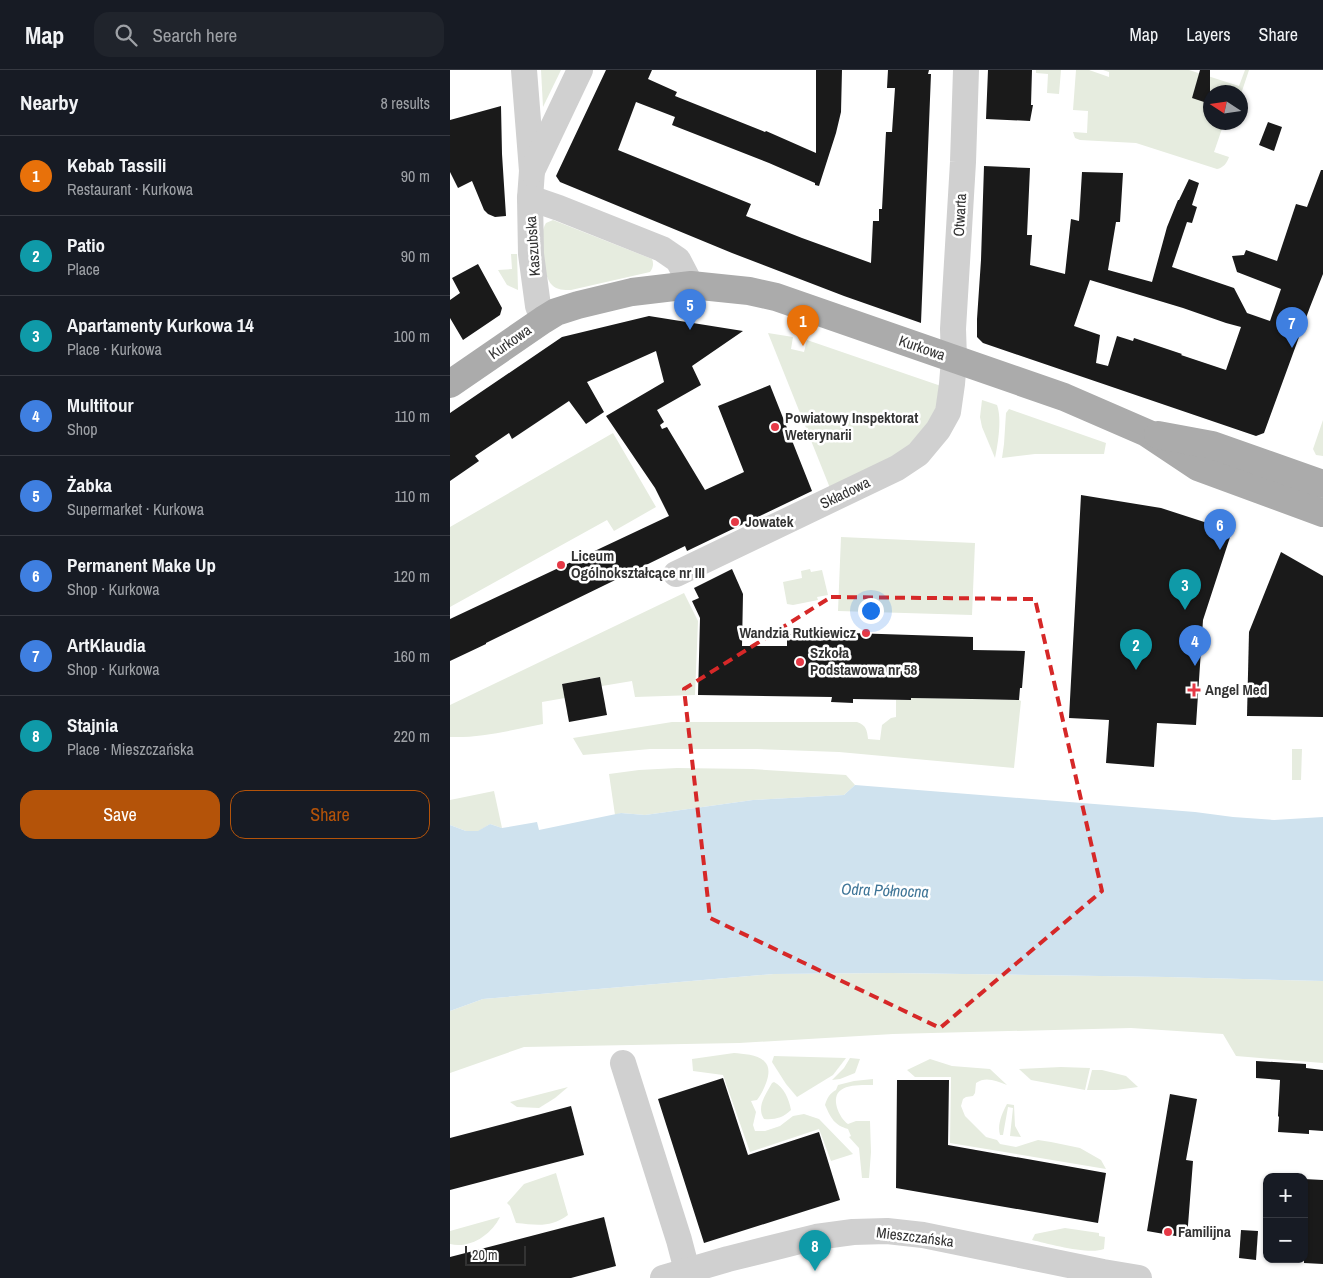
<!DOCTYPE html>
<html lang="en">
<head>
<meta charset="utf-8">
<style>
  body { margin:0; font-family:"Archivo Narrow",sans-serif; background:#20242c; color:#f1f3f6 }
  .controls { position:absolute; right:15px; bottom:15px; display:grid; overflow:hidden; border-radius:10px; box-shadow:0 1px 4px #0004 }
  .controls button { width:45px; height:45px; display:grid; place-items:center; padding:0; border:0; border-bottom:1px solid #363941; background:#171b24; color:#f1f3f6; font:25px sans-serif }
  .compass { position:absolute; left:753px; top:15px; width:45px; height:45px; border-radius:50%; background:#171b24; box-shadow:0 1px 4px #0004; rotate:282deg }
  .scale { position:absolute; left:15px; bottom:12px; width:61px; box-sizing:border-box; padding-left:5px; border:2px solid #333; border-top:0; font-size:14px; line-height:18px; white-space:nowrap; color:#333; -webkit-text-stroke:4px #fff; paint-order:stroke }
  .you { position:absolute; left:420px; top:540px; width:18px; height:18px; margin:-12px; border:4px solid #fff; border-radius:50%; background:#1a73e8; box-shadow:0 0 0 8px #1a73e833 }
  .badge { display:grid; place-items:center; width:32px; height:32px; border-radius:50%; background:#b45309; color:#fff; font-size:16px; font-weight:700 }
  .pin { position:absolute; translate:-50% -41px; filter:drop-shadow(0 1px 2px #0008) }
  .pin::after { content:''; position:absolute; top:26px; width:18px; height:15px; background:inherit; clip-path:polygon(0 0,100% 0,50% 100%) }
  .list { margin:0; padding:0; list-style:none }
  h2 { display:flex; justify-content:space-between; align-items:center; height:65px; margin:0; padding:0 20px; font-size:21px }
  h2 small { font-size:16px; font-weight:400; color:#9ea1a6 }
  .list li { display:grid; grid-template-columns:32px 1fr auto; gap:15px; align-items:center; box-sizing:border-box; height:80px; padding:0 20px; border-top:1px solid #363941 }
  .list b { display:block; font-size:19px; white-space:nowrap }
  .list p { margin:0; font-size:16px; white-space:nowrap; color:#9ea1a6 }
  .list em { font-size:16px; font-style:normal; color:#9ea1a6 }
  .actions { display:flex; gap:10px; padding:15px 20px }
  .actions a { flex:1; padding:11px 0; border:1px solid #b45309; border-radius:15px; text-align:center; font-size:18px; color:#b45309 }
  .actions .main { background:#b45309; color:#fff }
  .icon { flex:none; width:28px; height:28px; fill:none; stroke:currentColor; stroke-width:2; stroke-linecap:round; stroke-linejoin:round }
  .map { position:relative; flex:none; width:873px; height:1208px; overflow:hidden }
  header { display:flex; align-items:center; gap:30px; box-sizing:border-box; height:70px; padding:0 25px; background:#171b24; border-bottom:1px solid #363941 }
  header strong { font-size:24px }
  nav { display:flex; gap:28px; margin-inline-start:auto; font-size:18px }
  .search { width:350px; height:45px; background:#20242c; display:flex; align-items:center; gap:12px; box-sizing:border-box; padding:0 18px; border-radius:15px; color:#9ea1a6; font-size:19px }
  main { display:flex }
  aside { flex:1; background:#171b24 }
  .map>svg:first-child { display:block }
  .green { fill:#e6ecdf }
  .water { fill:#cfe2ee }
  .building { fill:#1a1a1a; fill-rule:evenodd }
  .lines { fill:none; stroke-linecap:round; stroke-linejoin:round }
  .minor { stroke:#d0d0d0; stroke-width:26 }
  .major { stroke:#ababab; stroke-width:28 }
  .marked { fill:none; stroke:#d62828; stroke-width:4; stroke-dasharray:10 6; stroke-linejoin:round }
  .poi-dot { fill:#e63946; stroke:#fff; stroke-width:2 }
  .labels { text-anchor:middle; stroke-width:5; stroke-linejoin:round; paint-order:stroke }
  .street-label { font-size:15px; fill:#333; stroke:#fff }
  .poi-label { font-size:15px; font-weight:bold; fill:#333; stroke:#fff; text-anchor:start }
  .water-label { font-size:16px; font-style:italic; fill:#3f7597; stroke:#fff }
</style>
</head>
<body>
<header>
<strong>Map</strong>
<div class="search"><svg class="icon" aria-label="search" viewBox="0 0 24 24"><circle cx="10" cy="10" r="6"/><path d="M15 15l6 6"/></svg>Search here</div>
<nav><a>Map</a><a>Layers</a><a>Share</a></nav>
</header>
<main>
<aside>
<h2>Nearby<small>8 results</small></h2>
<ul class="list">
<li><span class="badge" style="background:#e8710a">1</span><div><b>Kebab Tassili</b><p>Restaurant · Kurkowa</p></div><em>90 m</em></li>
<li><span class="badge" style="background:#0f9aa8">2</span><div><b>Patio</b><p>Place</p></div><em>90 m</em></li>
<li><span class="badge" style="background:#0f9aa8">3</span><div><b>Apartamenty Kurkowa 14</b><p>Place · Kurkowa</p></div><em>100 m</em></li>
<li><span class="badge" style="background:#3f7fe0">4</span><div><b>Multitour</b><p>Shop</p></div><em>110 m</em></li>
<li><span class="badge" style="background:#3f7fe0">5</span><div><b>Żabka</b><p>Supermarket · Kurkowa</p></div><em>110 m</em></li>
<li><span class="badge" style="background:#3f7fe0">6</span><div><b>Permanent Make Up</b><p>Shop · Kurkowa</p></div><em>120 m</em></li>
<li><span class="badge" style="background:#3f7fe0">7</span><div><b>ArtKlaudia</b><p>Shop · Kurkowa</p></div><em>160 m</em></li>
<li><span class="badge" style="background:#0f9aa8">8</span><div><b>Stajnia</b><p>Place · Mieszczańska</p></div><em>220 m</em></li>
</ul>
<div class="actions"><a class="main">Save</a><a>Share</a></div>
</aside>
<div class="map">
<svg width="873" height="1208" viewBox="0 0 873 1208">
  <rect width="100%" height="100%" fill="#fff"/>
  <!-- green -->
  <g class="green">
    <polygon points="91,0 111,0 93,37"/>
    <polygon points="586,0 611,0 609,24 597,23 598,4 586,3"/>
    <path d="M 626,0 L 639,0 L 659,7 L 659,2 L 653,0 L 739,0 L 789,16 L 795,0 L 799,0 L 791,24 L 791,22 L 761,22 L 761,52 L 774,53 L 764,82 L 779,87 C 777,93 773,98 767,99 L 686,73 L 630,70 L 625,68 L 623,62 L 637,63 L 638,41 L 623,40 Z"/>
    <path d="M 103,150 L 202,189 C 204,194 203,198 200,202 L 121,220 C 114,220 107,220 102,215 C 93,207 91,175 92,164 C 93,160 94,156 96,153 Z"/>
    <polygon points="61,184 67,184 68,220 57,215 48,200 62,199"/>
    <polygon points="318,263 343,267 341,279 354,282 357,270 491,316 485,347 455,382 380,418"/>
    <path d="M 532,330 L 547,335 C 552,349 548,373 545,388 L 532,357 L 530,347 Z"/>
    <polygon points="559,339 656,373 654,384 585,384 552,388 554,374 556,343"/>
    <polygon points="873,350 873,386 866,385 863,379"/>
    <polygon points="163,363 206,437 164,461 157,450 0,537 0,457"/>
    <polygon points="391,467 525,473 522,545 388,541"/>
    <polygon points="360,499 361,502 372,500 378,525 367,527 368,530 343,535 337,534 333,512 352,508 351,501"/>
    <path d="M 234,523 L 248,551 L 245,625 L 185,627 L 182,611 L 152,616 L 149,607 L 112,614 L 115,628 L 92,632 L 93,654 C 62,660 32,668 0,667 L 0,635 Z"/>
    <path d="M 461,628 L 569,630 L 571,631 L 564,698 L 389,682 L 307,679 L 200,679 L 133,685 L 123,668 L 222,652 L 407,652 C 416,655 417,660 418,669 L 430,670 L 432,655 L 441,648 L 446,647 L 446,630 L 461,630 Z"/>
    <polygon points="842,679 852,679 851,710 842,710"/>
    <polygon points="227,698 302,699 396,705 405,715 394,725 303,730 195,745 171,743 165,745 159,704 189,700"/>
    <polygon points="44,721 52,758 40,754 29,761 16,761 0,755 0,730"/>
    <polygon points="441,903 717,907 873,911 873,993 786,986 773,964 681,958 443,964 289,973 74,977 0,1003 0,941 33,929 324,904"/>
    <path d="M 284,983 C 293,984 307,984 314,991 C 325,1000 313,1022 307,1030 L 301,1031 L 306,1042 L 303,1055 L 305,1061 L 315,1061 L 330,1056 L 343,1046 L 354,1044 L 369,1049 L 403,1084 L 381,1091 L 369,1059 L 300,1082 L 273,1005 L 243,1001 L 242,989 Z"/>
    <polygon points="324,986 396,988 383,1005 347,1027 336,1014 322,992"/>
    <polygon points="400,988 410,989 405,1003 390,1009 382,1010 394,998"/>
    <path d="M 480,989 L 502,996 L 540,999 L 557,1015 C 546,1011 536,1006 526,1013 L 525,1023 L 523,1026 L 516,1027 L 513,1029 L 511,1036 L 515,1046 L 536,1067 L 547,1070 L 550,1074 L 566,1077 L 588,1070 L 601,1072 L 630,1078 L 651,1090 L 656,1099 L 500,1073 L 501,1007 L 465,1007 L 457,1000 Z"/>
    <polygon points="611,997 640,998 635,1020 581,1010 569,999"/>
    <polygon points="642,1000 652,1000 676,1006 688,1017 666,1020 637,1020"/>
    <path d="M 423,1009 L 423,1015 C 414,1015 399,1014 391,1020 C 380,1027 389,1048 398,1054 L 406,1051 L 420,1051 L 421,1082 L 419,1108 L 412,1108 L 409,1078 L 399,1067 L 401,1066 L 398,1059 C 384,1055 381,1048 375,1035 C 377,1028 380,1023 386,1020 L 388,1015 L 404,1011 Z"/>
    <path d="M 324,1012 C 334,1017 339,1029 341,1040 C 333,1048 324,1050 314,1049 C 306,1037 316,1024 322,1013 Z"/>
    <polygon points="118,1017 105,1028 89,1038 67,1037 60,1032"/>
    <path d="M 557,1034 L 564,1035 L 565,1056 L 571,1067 L 560,1066 L 563,1038 L 558,1037 L 553,1065 L 550,1065 C 547,1055 552,1043 557,1034 Z"/>
    <path d="M 106,1103 L 118,1145 C 100,1158 87,1155 66,1153 L 60,1136 L 57,1133 L 74,1114 Z"/>
    <path d="M 50,1147 C 41,1165 20,1179 0,1174 L 0,1161 Z"/>
    <path d="M 615,1158 L 649,1163 L 649,1166 L 655,1167 L 654,1179 C 639,1185 599,1174 582,1170 L 585,1164 Z"/>
  </g>
  <!-- water -->
  <polygon class="water" points="405,715 745,742 783,747 824,750 873,747 873,911 717,907 441,903 324,904 33,929 0,941 0,755 16,761 28,761 40,754 52,758 87,752 89,760 171,743 195,745 303,730 394,725"/>
  <!-- building -->
  <g class="building">
    <polygon points="156,0 202,0 198,9 227,22 225,26 315,62 316,61 366,83 366,0 392,0 391,42 386,63 369,116 365,115 365,113 319,93 222,55 225,47 186,32 168,80 301,134 296,146 352,168 421,193 423,151 429,151 429,139 432,139 436,62 442,62 445,18 437,18 438,0 479,0 478,4 481,4 471,253 394,226 282,183 110,112 106,106"/>
    <polygon points="538,0 582,0 581,35 583,35 580,51 536,49"/>
    <polygon points="750,0 760,0 760,34 742,28"/>
    <polygon points="51,36 52,84 56,146 45,147 38,144 34,140 22,111 8,118 0,102 0,50"/>
    <polygon points="818,52 832,57 824,81 809,75"/>
    <path d="M 534,96 L 580,98 L 577,165 L 582,165 L 580,195 L 615,204 L 621,149 L 629,151 L 632,102 L 673,103 L 670,152 L 666,152 L 658,200 L 702,212 L 717,157 L 728,130 L 729,130 L 739,109 L 749,113 L 742,135 L 747,137 L 742,153 L 737,152 L 722,197 L 784,218 L 797,243 L 820,251 L 831,219 L 787,202 L 782,186 L 794,185 L 796,180 L 827,191 L 846,134 L 857,137 L 871,100 L 873,100 L 873,204 L 860,237 L 814,363 L 806,366 L 533,273 L 527,267 L 527,249 L 531,190 ZM 640,210 L 733,238 L 776,253 L 791,257 L 776,300 L 731,285 L 732,284 L 684,268 L 683,271 L 667,266 L 658,296 L 646,293 L 650,265 L 624,256 Z"/>
    <polygon points="28,194 52,238 50,245 13,270 0,248 0,230 10,223 2,208"/>
    <polygon points="199,246 293,261 242,296 251,315 207,340 214,352 210,355 212,359 217,357 255,420 294,402 268,336 320,315 362,421 237,481 235,476 36,573 36,574 0,591 0,549 219,446 205,418 156,346 214,312 206,281 137,312 154,342 136,354 119,331 62,369 59,363 25,386 29,391 0,411 0,343 112,267"/>
    <polygon points="631,425 711,438 782,461 753,550 746,655 707,653 704,697 656,693 659,650 619,648"/>
    <polygon points="831,482 873,506 873,647 797,646 799,562"/>
    <polygon points="282,499 293,524 292,576 337,576 337,564 398,565 401,563 523,567 523,580 575,581 572,618 570,618 569,630 522,629 461,628 461,630 403,629 403,633 381,632 382,627 248,625 250,548 242,531 249,528 244,518"/>
    <polygon points="150,607 157,645 119,652 112,614"/>
    <polygon points="806,991 856,994 856,998 873,1000 873,1061 859,1060 859,1064 828,1062 829,1047 828,1046 830,1010 806,1008"/>
    <polygon points="273,1008 298,1085 369,1062 390,1130 254,1173 208,1029"/>
    <polygon points="447,1010 499,1010 498,1075 656,1103 648,1153 446,1118"/>
    <polygon points="720,1024 747,1029 736,1090 743,1091 737,1168 697,1161"/>
    <polygon points="121,1036 134,1085 0,1120 0,1068"/>
    <polygon points="854,1109 873,1110 873,1194 854,1193"/>
    <polygon points="154,1147 166,1196 121,1208 0,1208 0,1187"/>
    <polygon points="791,1160 808,1161 806,1190 789,1188"/>
  </g>
  <g class="lines">
    <!-- minor -->
    <g class="minor">
      <polyline points="74,0 82,101 80,128 81,184 88,236 93,250"/>
      <polyline points="82,101 130,0"/>
      <polyline points="80,128 109,138 212,179 228,190 241,215"/>
      <polyline points="226,504 447,398 468,384 488,360 498,342 502,314 504,289 503,259 513,92 516,0"/>
      <polyline points="173,993 229,1170 239,1208"/>
      <polyline points="213,1208 278,1189 366,1167 403,1162 437,1161 473,1165 653,1202 689,1208"/>
    </g>
    <!-- major -->
    <g class="major">
      <polyline points="0,314 93,250 106,242 128,235 182,222 241,215 299,221 326,227 614,327 697,363 748,397 873,443"/>
      <polyline points="708,365 762,375 873,414"/>
    </g>
  </g>
  <!-- marked area -->
  <path class="marked" d="M 381,527 L 585,529 L 652,821 L 490,958 L 260,848 L 234,619 Z"/>
  <!-- markers -->
  <g class="poi-dot">
    <circle cx="325" cy="357" r="5"/>
    <circle cx="285" cy="452" r="5"/>
    <circle cx="111" cy="495" r="5"/>
    <circle cx="416" cy="563" r="5"/>
    <circle cx="350" cy="592" r="5"/>
    <path d="M741.5 612.5h5v5h5v5h-5v5h-5v-5h-5v-5h5z"/>
    <circle cx="718" cy="1162" r="5"/>
  </g>
  <g class="labels">
    <!-- street labels -->
    <g class="street-label">
      <text transform="translate(510 145) rotate(-87)" y="5">Otwarta</text>
      <text transform="translate(83 176) rotate(-94)" y="5">Kaszubska</text>
      <text transform="translate(60 272) rotate(-35)" y="5">Kurkowa</text>
      <text transform="translate(472 278) rotate(19)" y="5">Kurkowa</text>
      <text transform="translate(395 423) rotate(-26)" y="5">Składowa</text>
      <text transform="translate(465 1167) rotate(7)" y="5">Mieszczańska</text>
    </g>
    <!-- poi labels -->
    <g class="poi-label">
      <text x="335" y="353">Powiatowy Inspektorat<tspan x="335" dy="17">Weterynarii</tspan></text>
      <text x="295" y="457">Jowatek</text>
      <text x="121" y="491">Liceum<tspan x="121" dy="17">Ogólnokształcące nr III</tspan></text>
      <text x="406" y="568" text-anchor="end">Wandzia Rutkiewicz</text>
      <text x="360" y="588">Szkoła<tspan x="360" dy="17">Podstawowa nr 58</tspan></text>
      <text x="755" y="625">Angel Med</text>
      <text x="728" y="1167">Familijna</text>
    </g>
    <!-- water labels -->
    <g class="water-label">
      <text transform="translate(435 820) rotate(2)" y="6">Odra Północna</text>
    </g>
  </g>
</svg>
<div class="controls">
<button>+</button>
<button>−</button>
</div>
<svg class="compass" viewBox="-18 -18 36 36"><path d="M0-13l5 13h-10z" fill="#e53935"/><path d="M0 13l5-13h-10z" fill="#9ea1a6"/></svg>
<div class="scale">20 m</div>
<div class="you"></div>
<div class="pin badge" style="left:353px;top:276px;background:#e8710a">1</div>
<div class="pin badge" style="left:686px;top:600px;background:#0f9aa8">2</div>
<div class="pin badge" style="left:735px;top:540px;background:#0f9aa8">3</div>
<div class="pin badge" style="left:745px;top:596px;background:#3f7fe0">4</div>
<div class="pin badge" style="left:240px;top:260px;background:#3f7fe0">5</div>
<div class="pin badge" style="left:770px;top:480px;background:#3f7fe0">6</div>
<div class="pin badge" style="left:842px;top:278px;background:#3f7fe0">7</div>
<div class="pin badge" style="left:365px;top:1201px;background:#0f9aa8">8</div>
</div>
</main>
</body>
</html>
